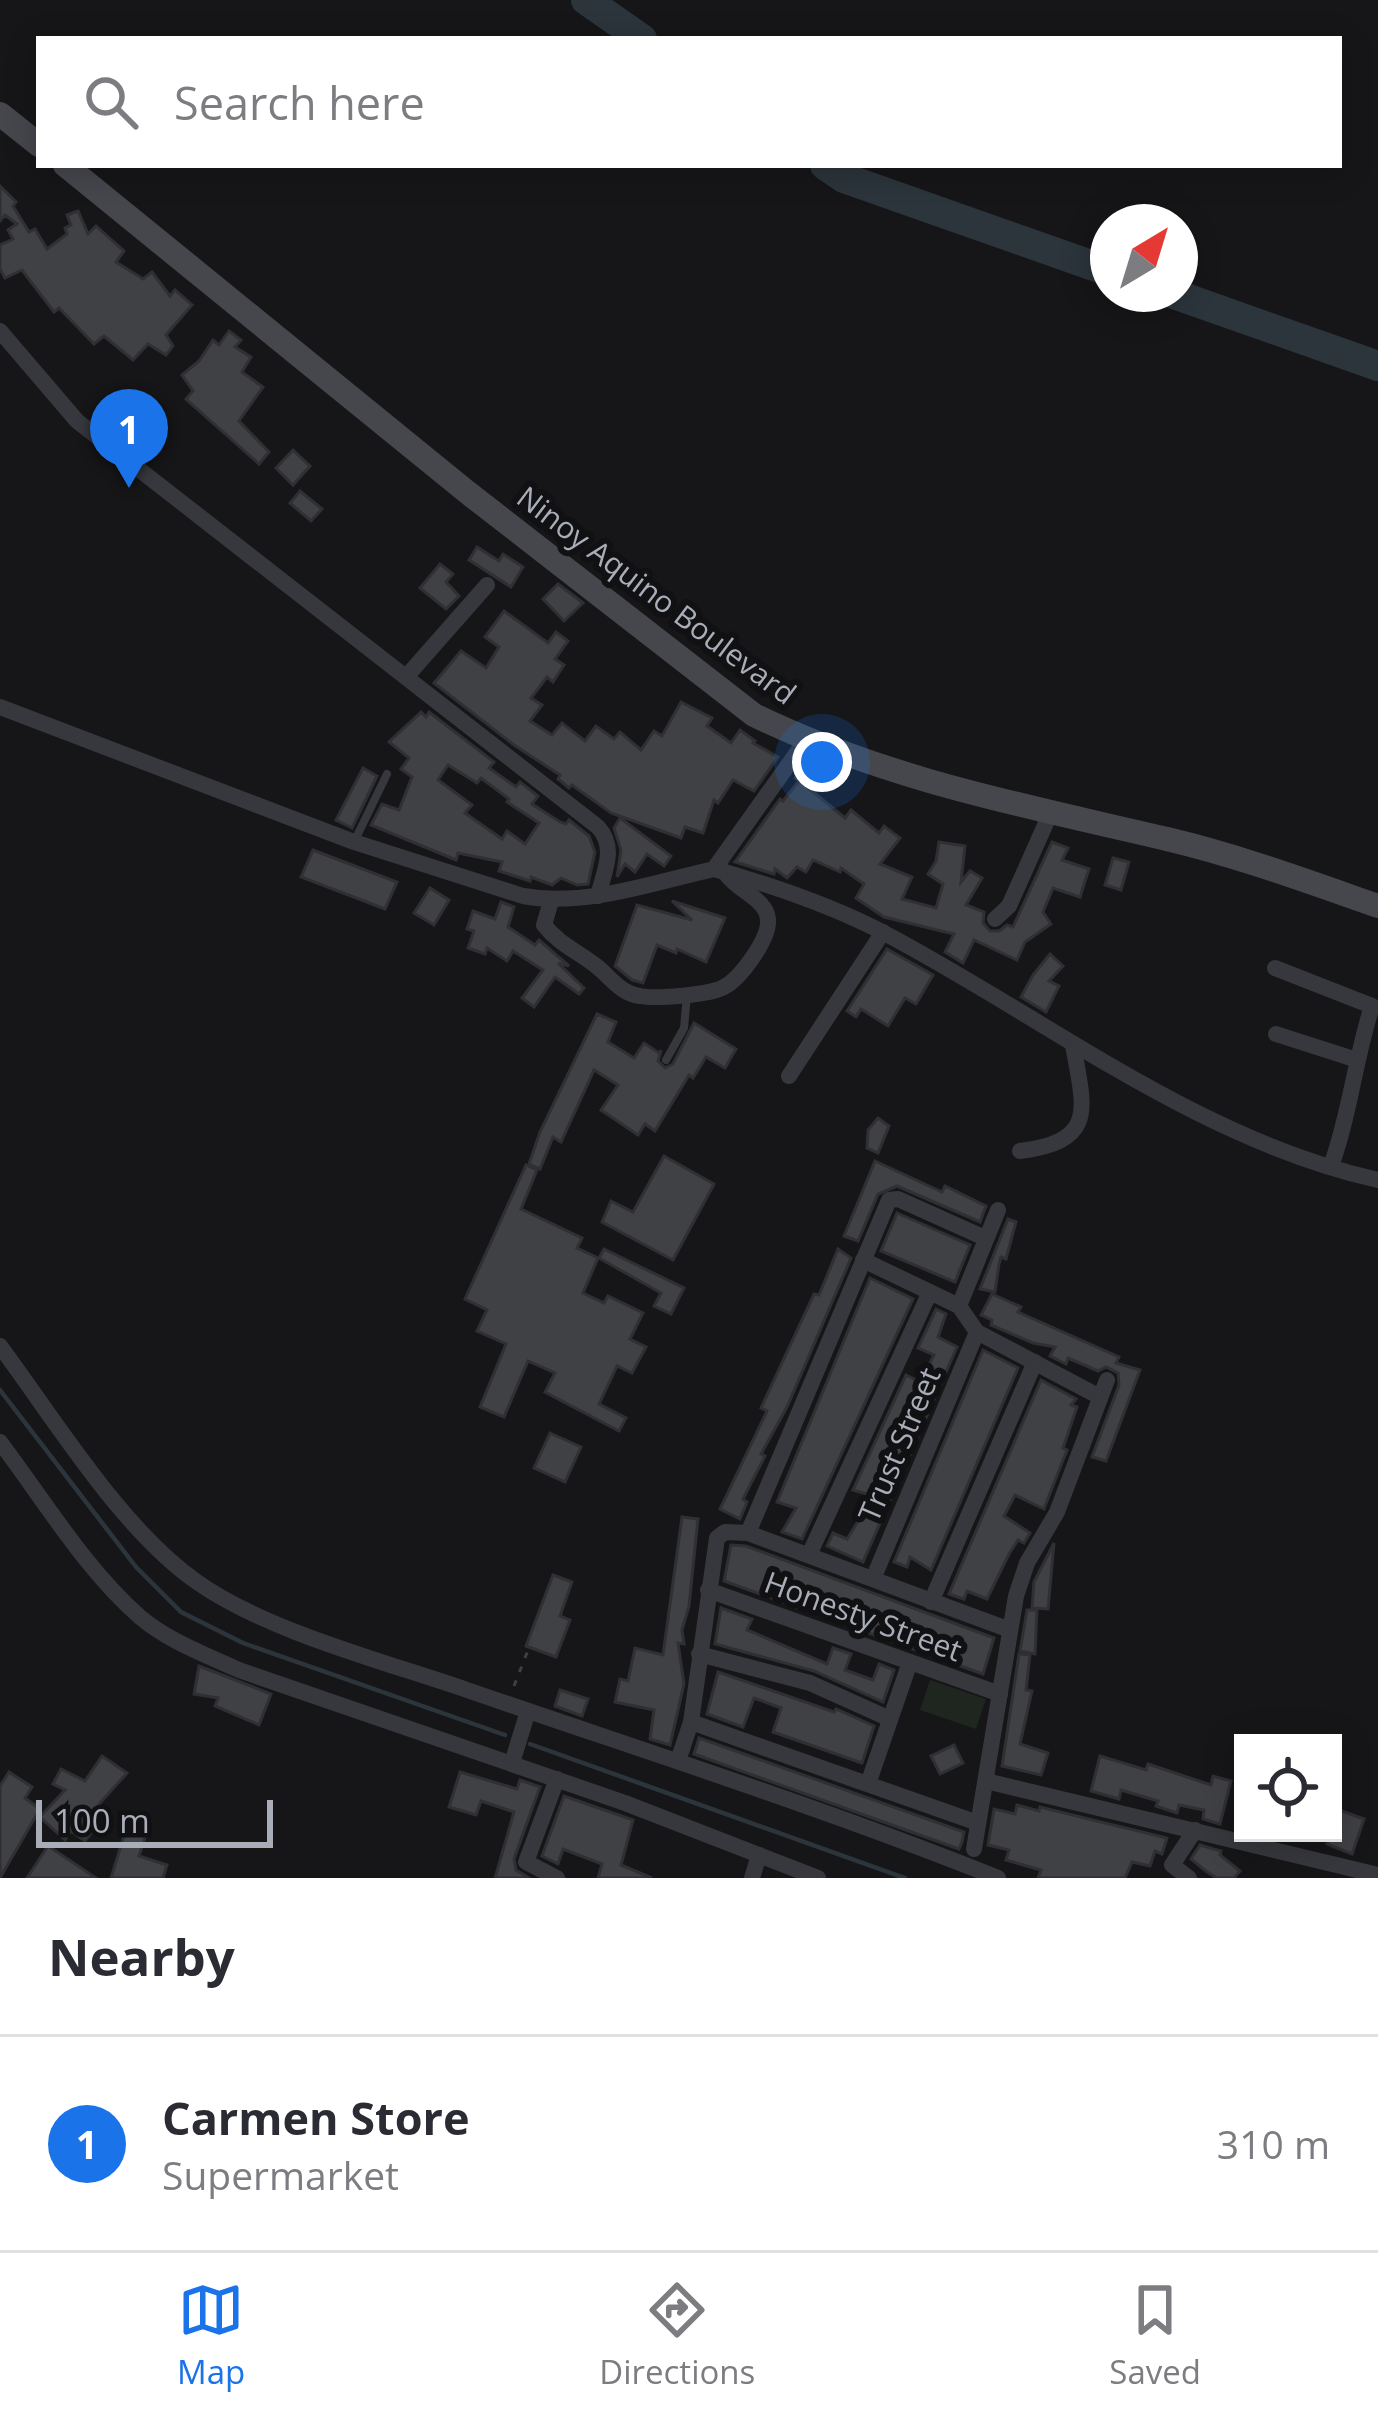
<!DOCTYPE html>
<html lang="en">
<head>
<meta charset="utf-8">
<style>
  body { margin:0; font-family:"Open Sans",sans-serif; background:#f2f2f3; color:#2b2b33 }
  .controls { position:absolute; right:36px; bottom:36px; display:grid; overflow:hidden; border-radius:0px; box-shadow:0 6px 30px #0003 }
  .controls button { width:108px; height:108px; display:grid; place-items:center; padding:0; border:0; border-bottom:3px solid #e1e1e2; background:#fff; color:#2b2b33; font:60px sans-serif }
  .compass { position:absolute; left:1090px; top:204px; width:108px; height:108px; border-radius:50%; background:#fff; box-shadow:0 6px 30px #0003; rotate:38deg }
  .scale { position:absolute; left:36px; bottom:30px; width:237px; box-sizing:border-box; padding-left:12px; border:6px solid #a8adb8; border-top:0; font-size:33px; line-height:42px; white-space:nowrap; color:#a8adb8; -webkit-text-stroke:9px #111113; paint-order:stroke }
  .you { position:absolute; left:822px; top:762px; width:42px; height:42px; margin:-30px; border:9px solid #fff; border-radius:50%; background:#1a73e8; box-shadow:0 0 0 18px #1a73e833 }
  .badge { display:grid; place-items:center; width:78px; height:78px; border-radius:50%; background:#1a73e8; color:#fff; font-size:39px; font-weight:700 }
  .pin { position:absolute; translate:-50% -99px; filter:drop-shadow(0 3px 6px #0008) }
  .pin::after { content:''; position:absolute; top:63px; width:42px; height:36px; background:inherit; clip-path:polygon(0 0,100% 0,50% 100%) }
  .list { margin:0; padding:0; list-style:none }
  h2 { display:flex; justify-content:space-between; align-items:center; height:156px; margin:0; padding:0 48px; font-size:51px }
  h2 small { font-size:39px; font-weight:400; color:#7c7c81 }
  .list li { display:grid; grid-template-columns:78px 1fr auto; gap:36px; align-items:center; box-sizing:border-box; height:216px; padding:0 48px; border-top:3px solid #e1e1e2 }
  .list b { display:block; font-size:45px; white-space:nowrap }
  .list p { margin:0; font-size:39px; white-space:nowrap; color:#7c7c81 }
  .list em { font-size:39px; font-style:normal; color:#7c7c81 }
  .icon { flex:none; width:66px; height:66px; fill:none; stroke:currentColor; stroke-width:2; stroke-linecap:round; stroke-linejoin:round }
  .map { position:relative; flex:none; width:1378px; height:1878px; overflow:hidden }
  .search { position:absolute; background:#fff; box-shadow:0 6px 30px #0003; left:36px; right:36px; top:36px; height:132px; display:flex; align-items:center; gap:30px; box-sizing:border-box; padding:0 42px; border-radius:0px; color:#7c7c81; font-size:45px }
  .sheet { height:372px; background:#fff }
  nav { display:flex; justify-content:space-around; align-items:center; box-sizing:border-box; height:168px; border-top:3px solid #e1e1e2; background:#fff; font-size:33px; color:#7c7c81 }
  nav a { display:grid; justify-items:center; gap:6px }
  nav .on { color:#1a73e8 }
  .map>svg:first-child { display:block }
  .green { fill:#1e261f }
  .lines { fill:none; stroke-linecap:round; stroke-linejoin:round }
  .stream { stroke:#2c353c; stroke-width:4.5 }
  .river { stroke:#2c353c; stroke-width:30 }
  .building { fill:#404145; stroke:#303034; stroke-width:3; fill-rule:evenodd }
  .path { stroke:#3d3f44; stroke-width:3; stroke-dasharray:6 9; stroke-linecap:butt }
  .lane { stroke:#37383d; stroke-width:8 }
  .street { stroke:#37383d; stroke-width:16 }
  .secondary { stroke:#45474d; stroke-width:24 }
  .labels { text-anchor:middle; stroke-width:12; stroke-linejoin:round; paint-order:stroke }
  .street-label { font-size:30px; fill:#a8adb8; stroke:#111113 }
</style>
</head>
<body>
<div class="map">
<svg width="1378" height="1878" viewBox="0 0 1378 1878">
  <rect width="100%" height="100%" fill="#161618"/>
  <!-- green -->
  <polygon class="green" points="930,1680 986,1699 976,1729 920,1710"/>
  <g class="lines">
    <!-- stream -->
    <g class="stream">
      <polyline points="0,1390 136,1567 181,1612 243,1643 505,1735"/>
      <polyline points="530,1744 905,1878"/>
    </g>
    <!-- river -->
    <g class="river">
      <polyline points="586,0 642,39"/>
      <polyline points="825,165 844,178 1108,271"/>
      <polyline points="1174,294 1378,366"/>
    </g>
  </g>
  <!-- building -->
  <g class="building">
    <polygon points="0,186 16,202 13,206 29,232 35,229 47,249 67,234 65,228 71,225 67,215 78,211 88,234 96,226 124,251 116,262 143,279 152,272 170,296 175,290 192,305 166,335 173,346 166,355 148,344 133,360 104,336 94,344 59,308 54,312 22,270 5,278 0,269 0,245 13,239 8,230 17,224 5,215 0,221"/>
    <polygon points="229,331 241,340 235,347 251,357 242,372 263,387 239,421 269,452 259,464 186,399 193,391 182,375 199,361 213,340 219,345"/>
    <polygon points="293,450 310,466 293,485 276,468"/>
    <polygon points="300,491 322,509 311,521 290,503"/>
    <polygon points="477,547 499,561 503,554 523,567 511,587 469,560"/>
    <polygon points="440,564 453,574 446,582 459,596 446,609 420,588"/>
    <polygon points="558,584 583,603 564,621 543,599"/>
    <polygon points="504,611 548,643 556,632 568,641 555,659 564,665 553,682 547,677 531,698 542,705 530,721 552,735 562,723 585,741 596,726 614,739 620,732 641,750 654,731 662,736 681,702 712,718 707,726 731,743 740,730 755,741 753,743 778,757 754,791 733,780 718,803 714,800 703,833 685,827 681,838 611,813 572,785 569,788 558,779 560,775 514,745 434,683 461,651 486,668 499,647 485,637"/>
    <path d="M 421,712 L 426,717 L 429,712 L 494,762 L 489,768 L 516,787 L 520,782 L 538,796 L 532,804 L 560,822 L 566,824 L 569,820 L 589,836 L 595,852 L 588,884 L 577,885 L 561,878 L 552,885 L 531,877 L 530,881 L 499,871 L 502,862 L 458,853 L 456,860 L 371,825 L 382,804 L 399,810 L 412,777 L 401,769 L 409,758 L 389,742 ZM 448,765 L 477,783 L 481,778 L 509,799 L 507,802 L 539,823 L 525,844 L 507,831 L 502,839 L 465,813 L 472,805 L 438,780 Z"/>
    <polygon points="363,768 377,776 352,828 336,820"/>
    <polygon points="802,768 814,778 807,787 845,818 851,810 879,833 884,826 900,838 880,864 912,877 902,899 936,908 943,884 928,874 936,861 939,842 965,846 961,882 970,871 982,878 966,905 984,912 983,923 990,931 999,931 1007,925 1013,927 1052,842 1068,848 1062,860 1089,869 1080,897 1053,888 1043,912 1051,924 1025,942 1017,960 974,940 963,963 945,952 954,934 884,917 856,898 864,884 841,868 840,872 813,860 806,872 797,867 787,878 775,869 774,874 735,862 780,799 783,801 799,781 795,778"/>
    <polygon points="620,818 671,856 664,866 647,854 635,872 625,864 617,877 621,850 614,828"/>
    <polygon points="313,850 397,882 385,909 301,877"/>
    <polygon points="1113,858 1129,862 1121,890 1105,885"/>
    <polygon points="430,888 449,900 434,925 414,913"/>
    <polygon points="672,901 725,918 706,962 677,949 676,953 657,945 643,983 632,980 615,966 637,905 692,920"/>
    <polygon points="501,902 514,907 508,927 535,945 539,940 569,966 558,963 584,988 579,994 555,977 534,1007 522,998 543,970 513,951 507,961 487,948 485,954 468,948 474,931 467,929 473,911 495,919"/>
    <polygon points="887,949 933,975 916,1004 905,998 888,1026 861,1009 856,1017 847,1011"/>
    <polygon points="1050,954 1063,966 1049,981 1059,986 1046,1012 1021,997 1033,975"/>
    <polygon points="597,1014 616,1022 608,1042 634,1058 644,1043 659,1053 661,1050 658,1061 665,1068 673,1064 694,1023 736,1049 725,1068 706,1057 693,1078 689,1075 655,1131 645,1124 638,1135 601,1110 618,1085 594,1070 561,1142 553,1137 540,1169 529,1164 540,1132"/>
    <polygon points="878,1118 889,1126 878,1153 867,1148 868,1130"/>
    <polygon points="664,1156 714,1184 673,1260 602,1222 611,1201 633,1212"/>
    <polygon points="875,1161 942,1192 945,1186 986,1206 980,1222 897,1186 878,1194 858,1241 844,1236"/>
    <polygon points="526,1165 537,1170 521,1209 582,1238 577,1248 598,1258 583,1293 604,1303 608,1296 643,1313 630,1339 646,1347 632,1373 617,1366 599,1404 626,1418 619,1431 545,1392 555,1373 528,1361 504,1417 480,1407 506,1344 477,1331 487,1310 465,1299"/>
    <polygon points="897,1213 970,1245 955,1282 881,1251"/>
    <polygon points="1008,1219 1016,1222 1006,1259 1001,1257 999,1264 995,1292 980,1289"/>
    <polygon points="604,1249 684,1288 671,1314 654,1306 661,1293 599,1258"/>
    <polygon points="838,1249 851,1258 787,1407 761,1454 765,1456 743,1499 747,1502 740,1519 720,1509 767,1411 761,1408 814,1294 819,1295"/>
    <polygon points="870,1278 913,1299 802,1539 782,1532 796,1508 777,1502"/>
    <polygon points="992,1294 1021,1307 1018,1312 1119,1357 1116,1363 1140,1370 1106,1461 1092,1457 1119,1385 1118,1373 1106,1367 1098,1371 1068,1358 1066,1364 1050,1356 1055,1347 1033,1343 991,1325 992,1320 981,1315"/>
    <polygon points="936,1309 946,1314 938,1337 957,1347 863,1562 827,1546 833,1533 847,1539 874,1496 853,1490 906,1375 920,1382 934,1355 918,1348"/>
    <polygon points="983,1350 1018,1368 931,1570 910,1557 907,1567 894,1562"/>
    <polygon points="1041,1380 1076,1399 1071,1405 1077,1407 1063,1448 1067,1450 1045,1506 1044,1509 1015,1495 1004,1516 1030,1533 1024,1543 1018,1540 1009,1554 987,1599 967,1591 964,1599 949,1594"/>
    <polygon points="550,1433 581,1447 565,1482 534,1468"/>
    <polygon points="682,1517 698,1519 689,1606 682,1630 684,1644 678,1643 684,1684 670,1745 650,1739 654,1710 615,1702 620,1679 628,1681 635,1648 663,1655"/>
    <polygon points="1054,1543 1048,1609 1032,1608 1034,1582"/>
    <polygon points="731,1545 746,1546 994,1638 983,1674 724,1581"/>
    <polygon points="553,1575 572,1582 560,1616 570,1620 556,1657 526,1646"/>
    <polygon points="721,1608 752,1619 747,1630 827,1664 833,1648 851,1654 845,1670 873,1680 879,1664 894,1670 883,1702 814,1671 715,1644"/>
    <polygon points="1027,1610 1037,1610 1035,1654 1020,1651"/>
    <polygon points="1019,1654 1030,1655 1026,1690 1032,1691 1020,1744 1048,1753 1041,1775 1002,1766"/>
    <polygon points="199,1666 271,1694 259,1725 215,1706 218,1698 194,1694"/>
    <polygon points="718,1672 834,1712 836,1709 874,1726 862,1763 773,1732 781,1708 754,1698 743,1727 707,1714"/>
    <polygon points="560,1690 588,1699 582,1716 555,1706"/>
    <polygon points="699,1738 964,1832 962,1842 959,1849 694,1754"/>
    <polygon points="954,1745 963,1763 940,1774 931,1756"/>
    <polygon points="102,1756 127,1773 101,1802 88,1825 94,1829 85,1841 71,1831 65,1840 40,1817 65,1790 53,1784 61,1769 85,1781"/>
    <polygon points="1100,1756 1146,1770 1148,1764 1211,1785 1213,1776 1231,1781 1220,1824 1203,1819 1204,1810 1179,1805 1177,1813 1156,1806 1158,1801 1121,1790 1119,1799 1091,1791"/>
    <polygon points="9,1772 32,1787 25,1798 40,1809 0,1878 0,1786"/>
    <polygon points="460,1772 517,1789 520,1780 540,1787 514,1859 516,1870 529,1878 495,1878 514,1812 481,1801 476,1815 449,1807"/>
    <polygon points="564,1796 633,1820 621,1865 652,1878 598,1878 602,1864 563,1849 558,1864 542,1856"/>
    <polygon points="1017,1805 1039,1811 1040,1807 1167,1838 1162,1854 1155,1851 1150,1866 1132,1862 1125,1878 1038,1878 1041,1870 1006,1860 1009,1850 988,1845 994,1809 1015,1814"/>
    <polygon points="1339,1810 1364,1819 1352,1854 1327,1844"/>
    <polygon points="130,1816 150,1822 139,1856 167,1865 163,1878 111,1878"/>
    <polygon points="1200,1845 1221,1851 1220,1855 1240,1871 1234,1878 1217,1878 1207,1872 1191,1859"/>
    <polygon points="48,1846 96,1878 27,1878"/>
  </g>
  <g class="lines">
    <!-- path -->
    <polyline class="path" points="514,1686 541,1617"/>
    <!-- lane -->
    <g class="lane">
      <polyline points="355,840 387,774"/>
      <polyline points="666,1060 684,1028 687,995"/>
    </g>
    <!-- street -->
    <g class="street">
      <path d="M 0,331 L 77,421 L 598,827 C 617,848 604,871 598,896"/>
      <polyline points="406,677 487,585"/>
      <path d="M 0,707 L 354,842 L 523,896 C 586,907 652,883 714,869 L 806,740"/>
      <path d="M 714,869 C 771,885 833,906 886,934 C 1047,1019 1196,1139 1378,1180"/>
      <path d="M 551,901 L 544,925 C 559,944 577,951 595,965 C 610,976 619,993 640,996 C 656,999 710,995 724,987 C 741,978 770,938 768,919 C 766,898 735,890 725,872"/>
      <polyline points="995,919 1009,906 1050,814"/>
      <path d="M 1275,968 L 1372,1006 C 1355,1059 1350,1114 1331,1166"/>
      <polyline points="1276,1034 1357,1060"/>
      <polyline points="789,1076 883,932"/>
      <path d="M 1020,1151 C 1098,1141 1084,1108 1073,1045"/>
      <polyline points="863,1260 959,1306 977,1332 1100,1397"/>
      <polyline points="959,1306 998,1210"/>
      <path d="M 0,1346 C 56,1421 121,1529 197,1582 C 266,1631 386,1662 467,1690 C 644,1751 824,1808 998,1878"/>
      <path d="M 0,1442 C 44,1500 85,1569 140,1617 C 168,1641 206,1655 239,1670 L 625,1803 L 818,1878"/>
      <polyline points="748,1533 889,1200 898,1199 985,1238"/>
      <polyline points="809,1555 930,1292"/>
      <polyline points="873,1579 977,1332"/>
      <polyline points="708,1590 1000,1694"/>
      <polyline points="931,1602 1035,1362"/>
      <polyline points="699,1654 810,1683 890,1719"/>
      <polyline points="691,1722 978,1823"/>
      <polyline points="678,1761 691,1722 717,1538 725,1532 748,1533 1010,1630"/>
      <polyline points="512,1763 528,1711"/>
      <polyline points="557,1779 526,1862 557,1878"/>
      <polyline points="986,1781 1378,1875"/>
      <polyline points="868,1784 910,1662"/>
      <polyline points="974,1849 1016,1596 1027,1563 1057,1512 1107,1380"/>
      <polyline points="752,1878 759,1855"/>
      <polyline points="1189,1878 1172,1865 1195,1830"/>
    </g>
    <!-- secondary -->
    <g class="secondary">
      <polyline points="0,114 39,145"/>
      <path d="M 65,165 L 467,492 L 754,715 C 885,779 1026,806 1167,839 C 1239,856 1309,882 1378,906"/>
    </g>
  </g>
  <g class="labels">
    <!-- street labels -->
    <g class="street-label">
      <text transform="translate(656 596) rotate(37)" y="10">Ninoy Aquino Boulevard</text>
      <text transform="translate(900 1445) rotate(-67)" y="10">Trust Street</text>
      <text transform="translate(863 1617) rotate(20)" y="10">Honesty Street</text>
    </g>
  </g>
</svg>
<div class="controls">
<button><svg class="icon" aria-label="locate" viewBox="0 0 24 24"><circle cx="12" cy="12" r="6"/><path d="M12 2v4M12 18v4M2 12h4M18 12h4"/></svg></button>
</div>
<svg class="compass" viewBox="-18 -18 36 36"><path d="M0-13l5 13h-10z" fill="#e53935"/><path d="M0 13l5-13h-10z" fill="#7c7c81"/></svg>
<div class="scale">100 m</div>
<div class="you"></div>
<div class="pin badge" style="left:129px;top:488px">1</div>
<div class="search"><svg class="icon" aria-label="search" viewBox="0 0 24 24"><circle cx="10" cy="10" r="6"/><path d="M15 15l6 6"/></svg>Search here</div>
</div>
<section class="sheet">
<h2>Nearby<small></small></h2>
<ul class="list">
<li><span class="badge">1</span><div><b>Carmen Store</b><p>Supermarket</p></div><em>310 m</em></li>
</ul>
</section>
<nav>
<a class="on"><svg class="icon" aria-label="map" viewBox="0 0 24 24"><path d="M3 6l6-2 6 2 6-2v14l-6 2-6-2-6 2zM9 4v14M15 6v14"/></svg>Map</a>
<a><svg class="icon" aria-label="directions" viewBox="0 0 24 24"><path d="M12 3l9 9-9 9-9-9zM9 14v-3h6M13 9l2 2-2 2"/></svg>Directions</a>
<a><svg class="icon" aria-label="saved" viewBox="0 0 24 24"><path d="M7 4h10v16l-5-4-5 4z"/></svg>Saved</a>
</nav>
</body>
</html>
